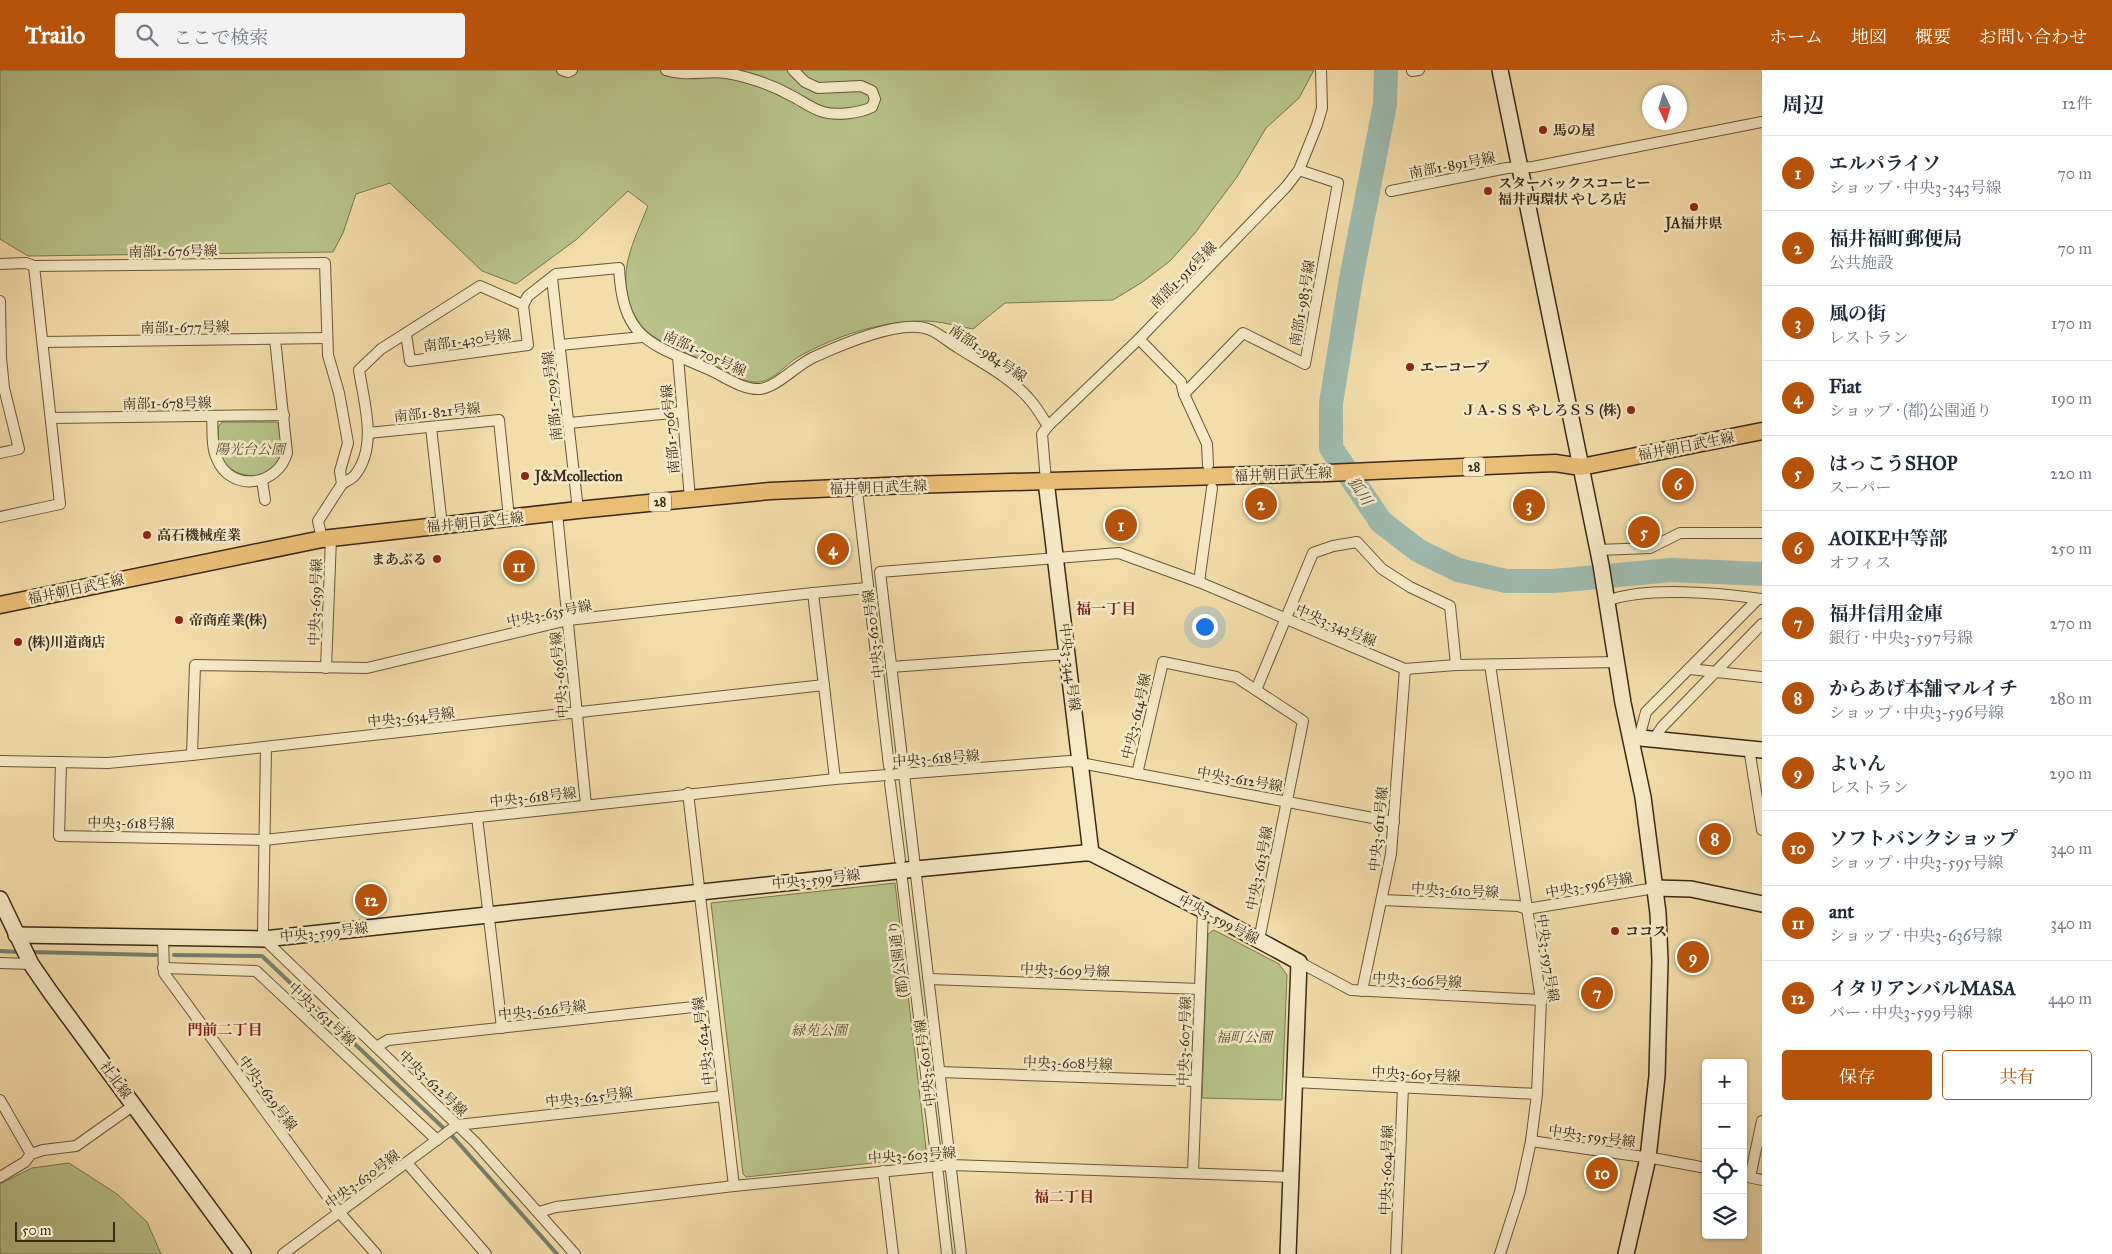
<!DOCTYPE html>
<html lang="ja">
<head>
<meta charset="utf-8">
<style>
  body { margin:0; font-family:"IM FELL Great Primer","Noto Serif JP",serif; background:#f2f2f3; color:#1f2937 }
  .controls { position:absolute; right:15px; bottom:15px; display:grid; overflow:hidden; border-radius:5px; box-shadow:0 1px 4px #0004 }
  .controls button { width:45px; height:45px; display:grid; place-items:center; padding:0; border:0; border-bottom:1px solid #e0e1e3; background:#fff; color:#1f2937; font:25px sans-serif }
  .compass { position:absolute; left:1642px; top:15px; width:45px; height:45px; border-radius:50%; background:#fff; box-shadow:0 1px 4px #0004; rotate:176deg }
  .scale { position:absolute; left:15px; bottom:12px; width:100px; box-sizing:border-box; padding-left:5px; border:2px solid #3a2918; border-top:0; font-size:14px; line-height:18px; white-space:nowrap; color:#3a2918; -webkit-text-stroke:4px #f7e9c8; paint-order:stroke }
  .you { position:absolute; left:1204px; top:556px; width:18px; height:18px; margin:-12px; border:4px solid #fff; border-radius:50%; background:#1a73e8; box-shadow:0 0 0 8px #1a73e833 }
  .badge { display:grid; place-items:center; width:32px; height:32px; border-radius:50%; background:#b45309; color:#fff; font-size:16px; font-weight:700 }
  .pin { position:absolute; translate:-50% -50%; border:2px solid #fff; box-shadow:0 1px 5px #0006 }
  .list { margin:0; padding:0; list-style:none }
  h2 { display:flex; justify-content:space-between; align-items:center; height:65px; margin:0; padding:0 20px; font-size:21px }
  h2 small { font-size:16px; font-weight:400; color:#747a83 }
  .list li { display:grid; grid-template-columns:32px 1fr auto; gap:15px; align-items:center; box-sizing:border-box; height:75px; padding:0 20px; border-top:1px solid #e0e1e3 }
  .list b { display:block; font-size:19px; white-space:nowrap }
  .list p { margin:0; font-size:16px; white-space:nowrap; color:#747a83 }
  .list em { font-size:16px; font-style:normal; color:#747a83 }
  .actions { display:flex; gap:10px; padding:15px 20px }
  .actions a { flex:1; padding:11px 0; border:1px solid #b45309; border-radius:5px; text-align:center; font-size:18px; color:#b45309 }
  .actions .main { background:#b45309; color:#fff }
  .icon { flex:none; width:28px; height:28px; fill:none; stroke:currentColor; stroke-width:2; stroke-linecap:round; stroke-linejoin:round }
  .map { position:relative; flex:none; width:1762px; height:1184px; overflow:hidden }
  header { display:flex; align-items:center; gap:30px; box-sizing:border-box; height:70px; padding:0 25px; background:#b45309; color:#fff }
  header strong { font-size:24px }
  nav { display:flex; gap:28px; margin-inline-start:auto; font-size:18px }
  .search { width:350px; height:45px; background:#f2f2f3; display:flex; align-items:center; gap:12px; box-sizing:border-box; padding:0 18px; border-radius:5px; color:#747a83; font-size:19px }
  main { display:flex }
  aside { flex:1; background:#fff }
  .map>svg:first-child { display:block }
  .green { fill:#b8c28a; stroke:#797651 }
  .lines { fill:none; stroke-linecap:round; stroke-linejoin:round }
  .stream { stroke:#758173; stroke-width:4 }
  .river { stroke:#9dbbaf; stroke-width:24 }
  .street-casing { stroke:#68563c; stroke-width:12 }
  .secondary-casing { stroke:#3a2918; stroke-width:18 }
  .primary-casing { stroke:#3a2918; stroke-width:19 }
  .street { stroke:#f7e9c8; stroke-width:10 }
  .secondary { stroke:#f7e9c8; stroke-width:15 }
  .primary { stroke:#eabe75; stroke-width:16 }
  .poi-dot { fill:#8f2418; stroke:#f7e9c8; stroke-width:2 }
  .labels { text-anchor:middle; stroke-width:5; stroke-linejoin:round; paint-order:stroke }
  .shield { fill:#f7e9c8; stroke:#73634d; stroke-width:1 }
  .shield-label { font-size:12px; font-weight:bold; fill:#3a2918 }
  .poi-label { font-size:14px; font-weight:bold; fill:#3a2918; stroke:#f7e9c8; text-anchor:start }
  .street-label { font-size:14px; fill:#3a2918; stroke:#f7e9c8 }
  .park-label { font-size:14px; font-style:italic; fill:#5a4f34; stroke:#f7e9c8 }
  .water-label { font-size:15px; font-style:italic; fill:#534e3e; stroke:#f7e9c8 }
  .neighbourhood-label { font-size:15px; font-weight:bold; fill:#7a1f14; stroke:#f7e9c8 }
</style>
</head>
<body>
<header>
<strong>Trailo</strong>
<div class="search"><svg class="icon" aria-label="search" viewBox="0 0 24 24"><circle cx="10" cy="10" r="6"/><path d="M15 15l6 6"/></svg>ここで検索</div>
<nav><a>ホーム</a><a>地図</a><a>概要</a><a>お問い合わせ</a></nav>
</header>
<main>
<div class="map">
<svg width="1762" height="1184" viewBox="0 0 1762 1184">
  <rect width="100%" height="100%" fill="#f3ddaa"/>
  <filter id="stains"><feTurbulence type="fractalNoise" baseFrequency=".004" numOctaves="4"/><feColorMatrix values="0 0 0 0 .2 0 0 0 0 .09 0 0 0 0 .02 0 0 0 .5 -.17"/></filter>
  <radialGradient id="worn" r=".72"><stop offset=".6" stop-color="#630" stop-opacity="0"/><stop offset="1" stop-color="#630" stop-opacity=".3"/></radialGradient>
  <!-- green -->
  <g class="green">
    <path d="M 0,0 L 1314,0 L 1299,28 L 1266,58 L 1237,107 L 1195,163 L 1170,191 L 1141,213 L 1113,230 L 1005,233 L 973,259 C 957,256 940,251 924,251 C 880,251 836,266 798,287 C 785,295 776,309 760,312 C 741,314 721,297 704,290 C 686,283 666,276 650,264 C 641,257 637,250 632,240 C 616,202 634,171 648,136 L 628,121 L 577,169 L 516,214 L 482,201 L 390,113 L 356,124 L 343,163 L 333,182 L 28,186 L 0,169 Z"/>
    <path d="M 222,352 L 276,352 L 280,356 C 281,364 283,375 282,383 C 275,413 234,412 222,388 C 217,379 219,366 218,357 Z"/>
    <polygon points="895,813 927,1087 746,1107 743,1104 711,833"/>
    <polygon points="1214,860 1279,894 1287,905 1282,1030 1202,1028 1208,864"/>
    <polygon points="69,1093 117,1124 147,1152 161,1184 0,1184 0,1114 32,1098"/>
  </g>
  <g class="lines">
    <!-- stream -->
    <g class="stream">
      <polyline points="0,881 20,882"/>
      <polyline points="30,882 156,885"/>
      <polyline points="174,885 262,886 454,1068 557,1184"/>
    </g>
    <!-- river -->
    <polyline class="river" points="1386,0 1385,34 1351,209 1331,333 1331,378 1381,452 1419,481 1458,500 1506,511 1554,511 1671,500 1762,504"/>
    <!-- street casing -->
    <g class="street-casing">
      <g id="street">
        <polyline points="562,0 568,2 572,0"/>
        <path d="M 666,0 C 686,7 706,0 727,3 C 749,7 772,15 792,26 C 802,31 812,39 823,42 C 837,46 860,43 872,37 L 875,29 L 872,21 L 861,16 L 818,18 L 805,12 L 793,0"/>
        <polyline points="1412,1 1419,0"/>
        <polyline points="1391,121 1507,98 1533,97 1762,52"/>
        <polyline points="0,194 26,193 34,196"/>
        <polyline points="552,208 578,440"/>
        <polyline points="0,231 1,288 4,318 19,379 0,383"/>
        <path d="M 523,235 L 528,226 L 556,204 L 619,198 C 623,270 649,273 708,299 C 724,306 742,320 760,319 C 777,317 797,295 812,288 C 838,276 900,249 928,259 C 938,262 948,272 957,277 C 982,293 1012,308 1031,331 C 1037,338 1042,347 1048,356"/>
        <polyline points="406,264 410,291 528,275 523,235"/>
        <polyline points="1139,269 1181,312 1184,324 1243,263 1305,294 1338,113 1299,100"/>
        <polyline points="43,272 327,268"/>
        <polyline points="560,275 642,267"/>
        <polyline points="678,287 690,429"/>
        <polyline points="1184,324 1207,374 1208,395"/>
        <path d="M 212,346 C 213,359 211,377 217,389 C 231,423 278,416 287,383 L 275,269"/>
        <polyline points="51,348 284,345"/>
        <polyline points="569,353 682,342"/>
        <polyline points="431,357 442,456"/>
        <polyline points="368,363 499,350 509,448"/>
        <polyline points="262,410 265,430"/>
        <polyline points="1046,411 1042,364 1048,356 1139,269 1286,117 1299,100 1317,55 1322,38 1321,0"/>
        <path d="M 342,414 C 346,411 352,409 355,405 C 378,376 364,333 359,300 L 381,279 L 480,216 L 523,235"/>
        <polyline points="858,429 889,696"/>
        <polyline points="557,443 586,735"/>
        <polyline points="0,447 60,434 34,196 325,193 328,285 339,323 348,373 340,401 342,414 318,451 322,469"/>
        <polyline points="1598,480 1650,478 1680,463 1762,463"/>
        <polyline points="1199,512 1212,418"/>
        <polyline points="813,523 867,518"/>
        <path d="M 1607,531 C 1646,516 1720,523 1762,529"/>
        <polyline points="1490,595 1541,930 1537,1024 1531,1071 1520,1122 1500,1184"/>
        <polyline points="891,597 1068,584"/>
        <polyline points="326,598 331,468"/>
        <polyline points="1690,599 1762,607"/>
        <polyline points="1256,620 1313,483 1333,476 1357,472 1382,499 1410,517 1450,536 1456,595"/>
        <polyline points="1639,668 1646,642 1758,529"/>
        <polyline points="1654,669 1662,657 1762,554"/>
        <polyline points="266,677 263,859 264,869 475,1072 575,1184"/>
        <polyline points="1749,678 1762,760"/>
        <polyline points="192,685 195,595 367,598 568,550 813,523 835,709"/>
        <polyline points="0,691 108,693 192,685 824,615"/>
        <polyline points="61,692 59,766 264,770 835,709 1070,691 1394,752"/>
        <polyline points="1137,704 1163,592 1236,607 1303,651 1259,870"/>
        <polyline points="890,713 900,790"/>
        <polyline points="688,723 734,1116"/>
        <polyline points="477,747 502,958"/>
        <polyline points="902,809 936,1085"/>
        <polyline points="1382,830 1518,836 1527,839 1655,818"/>
        <polyline points="163,867 164,903 339,1142 376,1184"/>
        <polyline points="1299,892 1351,920 1541,930"/>
        <polyline points="0,893 31,894"/>
        <polyline points="163,898 256,901 437,1070"/>
        <polyline points="929,909 1200,919"/>
        <polyline points="1362,921 1391,784 1405,599"/>
        <polyline points="376,977 388,970 712,935"/>
        <polyline points="940,1002 1196,1011"/>
        <polyline points="1294,1012 1537,1024"/>
        <polyline points="0,1030 31,1084"/>
        <polyline points="1531,1071 1658,1089 1706,1098"/>
        <polyline points="407,1093 486,1184"/>
        <polyline points="883,1101 893,1184"/>
        <polyline points="1193,1103 1203,840"/>
        <polyline points="938,1104 947,1184"/>
        <polyline points="1743,1106 1762,1110"/>
        <polyline points="0,1107 25,1092 31,1084 43,1080 76,1076 134,1035"/>
        <polyline points="1750,1107 1762,1051"/>
        <polyline points="539,1142 556,1137 734,1116 951,1095 1291,1107"/>
        <polyline points="283,1184 457,1055 723,1026"/>
        <polyline points="961,1184 880,502 1119,483 1199,512 1405,599 1456,595 1616,592"/>
        <polyline points="1396,1184 1403,1017"/>
      </g>
    </g>
    <!-- secondary casing -->
    <g class="secondary-casing">
      <g id="secondary">
        <polyline points="1500,0 1601,495 1623,633 1643,727 1658,843 1660,891 1657,1006 1648,1088 1626,1184"/>
        <polyline points="1046,411 1091,783"/>
        <polyline points="1631,667 1762,680"/>
        <polyline points="1655,818 1691,819 1762,834"/>
        <polyline points="0,829 31,894 51,923 243,1184"/>
        <polyline points="16,865 264,869 916,799 1084,783 1091,783 1203,840 1299,892 1288,1184"/>
      </g>
    </g>
    <!-- primary casing -->
    <g class="primary-casing">
      <polyline id="primary" points="0,535 322,469 578,440 770,421 908,415 1327,403 1555,393 1581,397 1762,361"/>
    </g>
    <!-- street -->
    <use href="#street" class="street"/>
    <!-- secondary -->
    <use href="#secondary" class="secondary"/>
    <!-- primary -->
    <use href="#primary" class="primary"/>
  </g>
  <!-- markers -->
  <g class="poi-dot">
    <circle cx="1543" cy="60" r="5"/>
    <circle cx="1488" cy="121" r="5"/>
    <circle cx="1694" cy="137" r="5"/>
    <circle cx="1410" cy="297" r="5"/>
    <circle cx="1631" cy="340" r="5"/>
    <circle cx="525" cy="406" r="5"/>
    <circle cx="147" cy="465" r="5"/>
    <circle cx="437" cy="489" r="5"/>
    <circle cx="179" cy="550" r="5"/>
    <circle cx="18" cy="572" r="5"/>
    <circle cx="1615" cy="861" r="5"/>
  </g>
  <g class="labels">
    <!-- shield labels -->
    <g class="shield">
      <rect x="1463" y="387.5" width="22" height="19" rx="4"/>
      <rect x="649" y="422.5" width="22" height="19" rx="4"/>
    </g>
    <g class="shield-label">
      <text x="1474" y="401">28</text>
      <text x="660" y="436">28</text>
    </g>
    <!-- poi labels -->
    <g class="poi-label">
      <text x="1553" y="65">馬の屋</text>
      <text x="1498" y="118">スターバックスコーヒー<tspan x="1498" dy="16">福井西環状 やしろ店</tspan></text>
      <text x="1694" y="158" text-anchor="middle">JA福井県</text>
      <text x="1420" y="302">エーコープ</text>
      <text x="1621" y="345" text-anchor="end">ＪＡ-ＳＳ やしろＳＳ (株)</text>
      <text x="535" y="411">J&amp;Mcollection</text>
      <text x="157" y="470">高石機械産業</text>
      <text x="427" y="494" text-anchor="end">まあぶる</text>
      <text x="189" y="555">帝商産業(株)</text>
      <text x="28" y="577">(株)川道商店</text>
      <text x="1625" y="866">ココス</text>
    </g>
    <!-- street labels -->
    <g class="street-label">
      <text transform="translate(1452 95) rotate(-11)" y="5">南部1-891号線</text>
      <text transform="translate(173 181) rotate(-1)" y="5">南部1-676号線</text>
      <text transform="translate(1183 205) rotate(-45)" y="5">南部1-916号線</text>
      <text transform="translate(1302 233) rotate(-80)" y="5">南部1-983号線</text>
      <text transform="translate(185 257) rotate(-1)" y="5">南部1-677号線</text>
      <text transform="translate(467 270) rotate(-8)" y="5">南部1-430号線</text>
      <text transform="translate(705 283) rotate(25)" y="5">南部1-705号線</text>
      <text transform="translate(988 283) rotate(34)" y="5">南部1-984号線</text>
      <text transform="translate(552 326) rotate(-96)" y="5">南部1-709号線</text>
      <text transform="translate(167 333) rotate(-1)" y="5">南部1-678号線</text>
      <text transform="translate(437 342) rotate(-6)" y="5">南部1-821号線</text>
      <text transform="translate(670 359) rotate(-95)" y="5">南部1-706号線</text>
      <text transform="translate(1686 376) rotate(-11)" y="5">福井朝日武生線</text>
      <text transform="translate(1283 404) rotate(-2)" y="5">福井朝日武生線</text>
      <text transform="translate(878 417) rotate(-2)" y="5">福井朝日武生線</text>
      <text transform="translate(475 452) rotate(-6)" y="5">福井朝日武生線</text>
      <text transform="translate(76 519) rotate(-12)" y="5">福井朝日武生線</text>
      <text transform="translate(315 532) rotate(-88)" y="5">中央3-639号線</text>
      <text transform="translate(549 543) rotate(-11)" y="5">中央3-635号線</text>
      <text transform="translate(1336 555) rotate(23)" y="5">中央3-343号線</text>
      <text transform="translate(873 564) rotate(-97)" y="5">中央3-620号線</text>
      <text transform="translate(1070 597) rotate(83)" y="5">中央3-344号線</text>
      <text transform="translate(559 605) rotate(-95)" y="5">中央3-636号線</text>
      <text transform="translate(1136 646) rotate(-77)" y="5">中央3-614号線</text>
      <text transform="translate(411 647) rotate(-6)" y="5">中央3-634号線</text>
      <text transform="translate(936 688) rotate(-4)" y="5">中央3-618号線</text>
      <text transform="translate(1240 709) rotate(10)" y="5">中央3-612号線</text>
      <text transform="translate(533 727) rotate(-6)" y="5">中央3-618号線</text>
      <text transform="translate(131 753) rotate(1)" y="5">中央3-618号線</text>
      <text transform="translate(1378 759) rotate(-84)" y="5">中央3-611号線</text>
      <text transform="translate(1259 798) rotate(-79)" y="5">中央3-613号線</text>
      <text transform="translate(816 809) rotate(-6)" y="5">中央3-599号線</text>
      <text transform="translate(1589 815) rotate(-10)" y="5">中央3-596号線</text>
      <text transform="translate(1455 820) rotate(3)" y="5">中央3-610号線</text>
      <text transform="translate(1219 849) rotate(28)" y="5">中央3-599号線</text>
      <text transform="translate(324 862) rotate(-6)" y="5">中央3-599号線</text>
      <text transform="translate(1548 888) rotate(82)" y="5">中央3-597号線</text>
      <text transform="translate(898 889) rotate(-97)" y="5">(都)公園通り</text>
      <text transform="translate(1065 900) rotate(2)" y="5">中央3-609号線</text>
      <text transform="translate(1417 910) rotate(3)" y="5">中央3-606号線</text>
      <text transform="translate(542 940) rotate(-6)" y="5">中央3-626号線</text>
      <text transform="translate(322 944) rotate(43)" y="5">中央3-631号線</text>
      <text transform="translate(703 971) rotate(-97)" y="5">中央3-624号線</text>
      <text transform="translate(1184 971) rotate(-88)" y="5">中央3-607号線</text>
      <text transform="translate(925 993) rotate(-97)" y="5">中央3-601号線</text>
      <text transform="translate(1068 993) rotate(2)" y="5">中央3-608号線</text>
      <text transform="translate(1416 1004) rotate(3)" y="5">中央3-605号線</text>
      <text transform="translate(116 1010) rotate(54)" y="5">社北線</text>
      <text transform="translate(433 1013) rotate(44)" y="5">中央3-622号線</text>
      <text transform="translate(268 1023) rotate(54)" y="5">中央3-629号線</text>
      <text transform="translate(589 1027) rotate(-6)" y="5">中央3-625号線</text>
      <text transform="translate(1592 1066) rotate(8)" y="5">中央3-595号線</text>
      <text transform="translate(912 1085) rotate(-4)" y="5">中央3-603号線</text>
      <text transform="translate(1386 1100) rotate(-88)" y="5">中央3-604号線</text>
      <text transform="translate(362 1109) rotate(-36)" y="5">中央3-630号線</text>
    </g>
    <!-- park labels -->
    <g class="park-label">
      <text x="250" y="384">陽光台公園</text>
      <text x="819" y="965">緑苑公園</text>
      <text x="1244" y="972">福町公園</text>
    </g>
    <!-- water labels -->
    <g class="water-label">
      <text transform="translate(1360 421) rotate(56)" y="5">狐川</text>
    </g>
    <!-- neighbourhood labels -->
    <g class="neighbourhood-label">
      <text x="1106" y="544">福一丁目</text>
      <text x="225" y="965">門前二丁目</text>
      <text x="1064" y="1132">福二丁目</text>
    </g>
  </g>
  <rect width="100%" height="100%" filter="url(#stains)"/>
  <rect width="100%" height="100%" fill="url(#worn)"/>
</svg>
<div class="controls">
<button>+</button>
<button>−</button>
<button><svg class="icon" aria-label="locate" viewBox="0 0 24 24"><circle cx="12" cy="12" r="6"/><path d="M12 2v4M12 18v4M2 12h4M18 12h4"/></svg></button>
<button><svg class="icon" aria-label="layers" viewBox="0 0 24 24"><path d="M12 4l9 5-9 5-9-5zM3 14l9 5 9-5"/></svg></button>
</div>
<svg class="compass" viewBox="-18 -18 36 36"><path d="M0-13l5 13h-10z" fill="#e53935"/><path d="M0 13l5-13h-10z" fill="#747a83"/></svg>
<div class="scale">50 m</div>
<div class="you"></div>
<div class="pin badge" style="left:1121px;top:455px">1</div>
<div class="pin badge" style="left:1261px;top:434px">2</div>
<div class="pin badge" style="left:1529px;top:435px">3</div>
<div class="pin badge" style="left:833px;top:479px">4</div>
<div class="pin badge" style="left:1644px;top:462px">5</div>
<div class="pin badge" style="left:1678px;top:414px">6</div>
<div class="pin badge" style="left:1597px;top:923px">7</div>
<div class="pin badge" style="left:1715px;top:769px">8</div>
<div class="pin badge" style="left:1693px;top:887px">9</div>
<div class="pin badge" style="left:1602px;top:1103px">10</div>
<div class="pin badge" style="left:519px;top:496px">11</div>
<div class="pin badge" style="left:371px;top:830px">12</div>
</div>
<aside>
<h2>周辺<small>12件</small></h2>
<ul class="list">
<li><span class="badge">1</span><div><b>エルパライソ</b><p>ショップ · 中央3-343号線</p></div><em>70 m</em></li>
<li><span class="badge">2</span><div><b>福井福町郵便局</b><p>公共施設</p></div><em>70 m</em></li>
<li><span class="badge">3</span><div><b>風の街</b><p>レストラン</p></div><em>170 m</em></li>
<li><span class="badge">4</span><div><b>Fiat</b><p>ショップ · (都)公園通り</p></div><em>190 m</em></li>
<li><span class="badge">5</span><div><b>はっこうSHOP</b><p>スーパー</p></div><em>220 m</em></li>
<li><span class="badge">6</span><div><b>AOIKE中等部</b><p>オフィス</p></div><em>250 m</em></li>
<li><span class="badge">7</span><div><b>福井信用金庫</b><p>銀行 · 中央3-597号線</p></div><em>270 m</em></li>
<li><span class="badge">8</span><div><b>からあげ本舗マルイチ</b><p>ショップ · 中央3-596号線</p></div><em>280 m</em></li>
<li><span class="badge">9</span><div><b>よいん</b><p>レストラン</p></div><em>290 m</em></li>
<li><span class="badge">10</span><div><b>ソフトバンクショップ</b><p>ショップ · 中央3-595号線</p></div><em>340 m</em></li>
<li><span class="badge">11</span><div><b>ant</b><p>ショップ · 中央3-636号線</p></div><em>340 m</em></li>
<li><span class="badge">12</span><div><b>イタリアンバルMASA</b><p>バー · 中央3-599号線</p></div><em>440 m</em></li>
</ul>
<div class="actions"><a class="main">保存</a><a>共有</a></div>
</aside>
</main>
</body>
</html>
